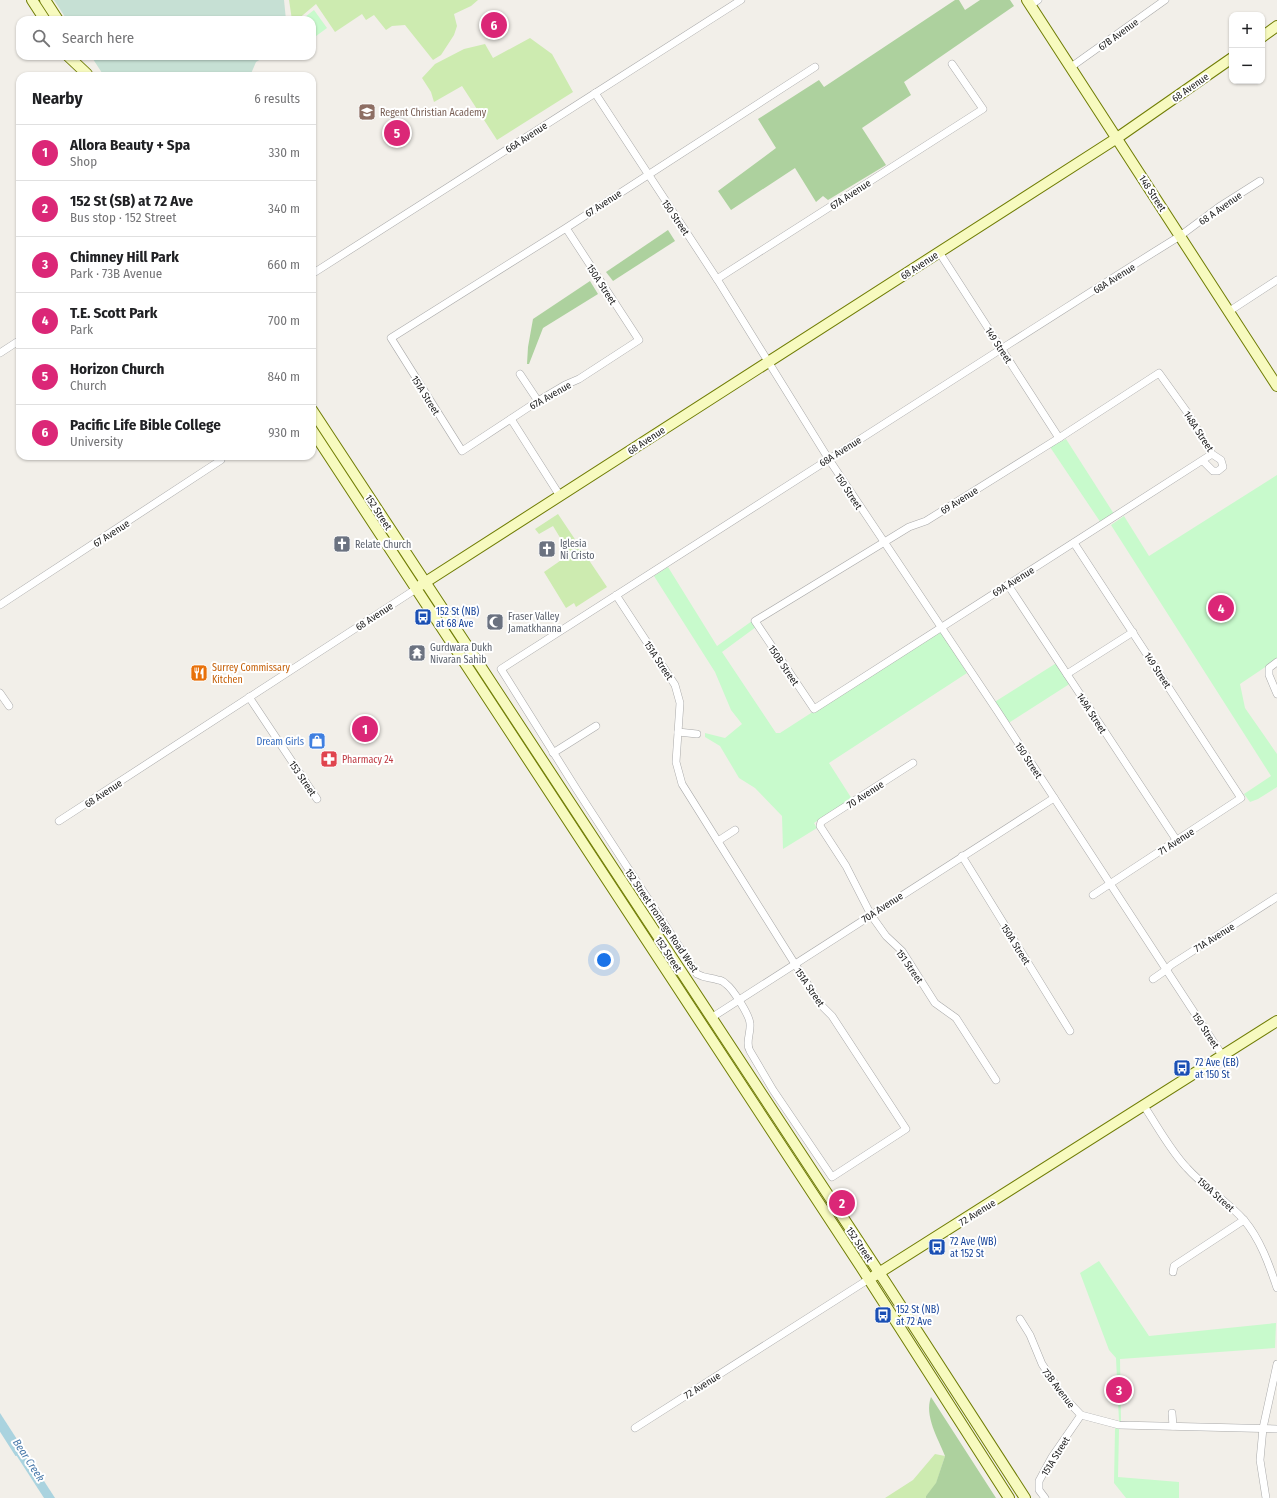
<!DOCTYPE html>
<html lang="en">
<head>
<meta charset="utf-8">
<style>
  body { margin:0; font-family:"Fira Sans Condensed",sans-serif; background:#f6f6f6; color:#202124 }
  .controls { position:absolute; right:12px; top:12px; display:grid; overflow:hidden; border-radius:8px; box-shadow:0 1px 3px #0004 }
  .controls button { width:36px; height:36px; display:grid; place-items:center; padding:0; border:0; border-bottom:1px solid #e0e0e0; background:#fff; color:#202124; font:20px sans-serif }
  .you { position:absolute; left:604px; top:960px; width:14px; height:14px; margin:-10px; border:3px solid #fff; border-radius:50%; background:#1a73e8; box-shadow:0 0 0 6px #1a73e833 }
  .badge { display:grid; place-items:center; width:26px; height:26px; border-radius:50%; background:#db2777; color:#fff; font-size:13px; font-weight:700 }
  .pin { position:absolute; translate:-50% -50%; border:2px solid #fff; box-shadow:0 1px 4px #0006 }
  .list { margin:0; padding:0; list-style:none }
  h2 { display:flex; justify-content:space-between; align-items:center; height:52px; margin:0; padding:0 16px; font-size:17px }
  h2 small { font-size:13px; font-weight:400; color:#757577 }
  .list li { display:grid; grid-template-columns:26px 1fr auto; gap:12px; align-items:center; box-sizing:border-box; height:56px; padding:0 16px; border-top:1px solid #e0e0e0 }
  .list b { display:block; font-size:15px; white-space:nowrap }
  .list p { margin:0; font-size:13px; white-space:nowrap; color:#757577 }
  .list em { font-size:13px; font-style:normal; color:#757577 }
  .icon { flex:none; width:22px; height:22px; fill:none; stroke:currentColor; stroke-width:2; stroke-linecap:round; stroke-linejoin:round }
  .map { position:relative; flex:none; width:1277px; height:1498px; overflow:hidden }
  .search { position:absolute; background:#fff; box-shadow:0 1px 3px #0004; left:16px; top:16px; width:300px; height:44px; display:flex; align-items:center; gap:10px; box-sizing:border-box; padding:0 14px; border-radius:12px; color:#757577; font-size:15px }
  .panel { position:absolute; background:#fff; box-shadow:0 1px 3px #0004; left:16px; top:72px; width:300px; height:388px; border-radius:12px }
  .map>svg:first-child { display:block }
  .grass { fill:#cdebb0 }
  .forest { fill:#add19e }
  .wetland { fill:#c6e0d4 }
  .park { fill:#c8facc }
  .water { fill:#aad3df }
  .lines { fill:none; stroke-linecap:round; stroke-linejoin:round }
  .stream { stroke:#aad3df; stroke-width:2 }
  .street-casing { stroke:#a9a9a9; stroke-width:8 }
  .secondary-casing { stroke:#707d05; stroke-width:12 }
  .street { stroke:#fff; stroke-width:7 }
  .secondary { stroke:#f7fabf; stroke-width:10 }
  .labels { text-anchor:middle; stroke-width:4; stroke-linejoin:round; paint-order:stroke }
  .street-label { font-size:10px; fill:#222; stroke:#fff }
  .education-label { font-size:10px; fill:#785e54; stroke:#fff; text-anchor:start }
  .worship-label { font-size:10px; fill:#5b616d; stroke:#fff; text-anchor:start }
  .transit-label { font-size:10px; fill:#164399; stroke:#fff; text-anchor:start }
  .food-label { font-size:10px; fill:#c56008; stroke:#fff; text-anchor:start }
  .shop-label { font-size:10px; fill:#366cbe; stroke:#fff; text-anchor:end }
  .health-label { font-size:10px; fill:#be3a42; stroke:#fff; text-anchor:start }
  .water-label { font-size:11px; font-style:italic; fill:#4a7aab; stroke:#fff }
</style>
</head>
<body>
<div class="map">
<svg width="1277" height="1498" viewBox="0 0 1277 1498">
  <rect width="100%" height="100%" fill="#f2efe9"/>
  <!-- grass -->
  <g class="grass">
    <polygon points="289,0 478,0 471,6 454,14 457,26 454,35 441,55 433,60 405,25 392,26 386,30 374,15 366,20 362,14 335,32 316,4 297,20 292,20"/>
    <polygon points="530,38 552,54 573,92 497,140 462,86 434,102 431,92 422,78 435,64 464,49 485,44 493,58"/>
    <polygon points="558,514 607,587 576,607 574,603 566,608 544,572 570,554 553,526 539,534 535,529"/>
    <polygon points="935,1454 945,1456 936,1484 926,1496 926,1498 885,1498 913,1480"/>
  </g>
  <!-- forest -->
  <g class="forest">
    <polygon points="955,0 959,0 965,10 980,0 1010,0 1014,6 904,82 911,95 862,128 886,165 828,200 823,196 816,202 795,168 731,210 718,191 776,148 758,119 819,80 824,87"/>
    <polygon points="668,230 675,241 613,281 606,272"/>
    <polygon points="590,281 598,294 543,328 529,364 527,364 528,347 533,319"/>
    <path d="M 931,1397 L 996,1498 L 926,1498 L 926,1496 L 936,1483 L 945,1456 C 938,1438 924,1416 931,1397 Z"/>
  </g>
  <!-- wetland -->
  <g class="wetland">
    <polygon points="54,0 284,0 286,20 67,20"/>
    <polygon points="91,56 266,56 256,62 250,76 104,76"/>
  </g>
  <!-- park -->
  <g class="park">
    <polygon points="314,10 327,28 312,39 312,20 301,20"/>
    <polygon points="1066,439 1114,514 1101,523 1050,447"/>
    <polygon points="1277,475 1277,659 1240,684 1245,708 1277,754 1277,787 1258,799 1250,802 1244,794 1271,776 1111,525 1124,516 1149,556"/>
    <polygon points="668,567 717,646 752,621 756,627 722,652 776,733 780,733 940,630 967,673 829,763 852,799 814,823 817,828 783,849 782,816 755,788 739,778 720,746 705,737 705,733 725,738 742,724 731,710 715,672 654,576"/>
    <polygon points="1058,662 1071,683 1007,724 993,703"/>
    <polygon points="1099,1261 1149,1336 1276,1323 1275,1348 1120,1359 1121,1422 1119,1430 1118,1477 1179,1482 1179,1498 1126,1498 1114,1483 1115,1429 1119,1421 1116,1358 1109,1350 1080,1273"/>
  </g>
  <!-- water -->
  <polygon class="water" points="0,1413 55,1498 44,1498 0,1430"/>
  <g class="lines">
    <!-- stream -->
    <polyline class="stream" points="0,1430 16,1455"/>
    <!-- street casing -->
    <g class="street-casing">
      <g id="street">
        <polyline points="1031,5 1038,0"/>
        <polyline points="1071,67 1165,0"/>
        <polyline points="595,93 717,279 828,458 998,712 1222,1055"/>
        <polyline points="566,228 639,340 579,379 565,385 538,401 462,451 391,338 566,228 815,67"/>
        <polyline points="939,252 1059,438"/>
        <polyline points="312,274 741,0"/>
        <polyline points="717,279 983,109 952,64"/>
        <polyline points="1228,312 1277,280"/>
        <polyline points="0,353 20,340"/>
        <polyline points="520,374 538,401"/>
        <polyline points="511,419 560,496"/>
        <polyline points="1203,461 1213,471 1218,471 1223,467 1221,460 1212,454 1187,412 1159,373 1059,438 926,521 909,527 755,621 814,709 1212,454"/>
        <polyline points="1074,543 1241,798 1093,895"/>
        <polyline points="1008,585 1177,841"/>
        <path d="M 616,595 L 675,685 L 680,703 L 676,762 L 682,784 L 820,1004 L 832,1016 L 906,1129 L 832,1177 L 773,1090 L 750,1051 C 745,1043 751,1033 750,1024 C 750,1016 733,989 726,984 C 724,982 720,980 718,980 C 710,977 706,979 697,974 L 577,790 L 501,669 C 670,560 839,451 1009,344 C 1066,308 1123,271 1180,236 L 1219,207 L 1260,181"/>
        <polyline points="0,605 221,460 219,456"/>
        <polyline points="1277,662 1269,668 1269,675 1277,694"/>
        <polyline points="1067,674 1133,632"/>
        <polyline points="0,693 9,706"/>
        <polyline points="249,697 317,799"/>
        <polyline points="678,732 697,734"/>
        <polyline points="553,753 596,726"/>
        <polyline points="913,763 821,822 820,826 846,866 871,915 886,936 902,951 935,1003 956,1018 996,1080"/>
        <polyline points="59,821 416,589"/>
        <polyline points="718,841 735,830"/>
        <polyline points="962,856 1070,1031"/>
        <polyline points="1153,979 1166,970 1171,965 1277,897"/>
        <polyline points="711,1018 1054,798"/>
        <path d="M 1144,1106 C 1158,1127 1170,1150 1187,1168 C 1204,1187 1227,1201 1244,1220 C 1260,1239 1269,1264 1277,1288"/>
        <polyline points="1173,1272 1174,1266 1244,1220"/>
        <polyline points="1020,1319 1030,1335 1042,1364 1063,1396 1081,1415 1119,1425 1277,1429"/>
        <polyline points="1172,1413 1173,1426"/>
        <polyline points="635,1428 869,1279"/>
        <polyline points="1045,1498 1039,1490 1039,1481 1052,1457 1081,1415"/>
        <polyline points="1266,1498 1260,1460 1263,1428 1277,1364"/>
      </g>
    </g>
    <!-- secondary casing -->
    <g class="secondary-casing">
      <g id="secondary">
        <polyline points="32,0 45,20"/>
        <polyline points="45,0 58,20"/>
        <polyline points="1027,0 1277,386"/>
        <polyline points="1262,37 1277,26"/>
        <polyline points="68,56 87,74"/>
        <polyline points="312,410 886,1283 1025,1498"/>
        <polyline points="312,430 861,1267 1009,1498"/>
        <polyline points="421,585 1117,138 1232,58"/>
        <polyline points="874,1276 1277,1021"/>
      </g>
    </g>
    <!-- street -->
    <use href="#street" class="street"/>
    <!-- secondary -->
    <use href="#secondary" class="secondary"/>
  </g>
  <!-- icons -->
  <defs>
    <g id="school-square" transform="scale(0.9)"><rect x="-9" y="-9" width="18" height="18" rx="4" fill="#8d6e63" stroke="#fff"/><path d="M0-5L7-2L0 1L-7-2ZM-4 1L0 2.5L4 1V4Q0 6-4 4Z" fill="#fff"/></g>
    <g id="church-square" transform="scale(0.9)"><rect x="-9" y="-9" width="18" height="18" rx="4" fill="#6b7280" stroke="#fff"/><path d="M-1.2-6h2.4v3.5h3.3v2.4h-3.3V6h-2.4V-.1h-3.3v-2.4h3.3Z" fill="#fff"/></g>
    <g id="bus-square" transform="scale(0.9)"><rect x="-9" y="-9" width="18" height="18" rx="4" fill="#1a4fb4" stroke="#fff"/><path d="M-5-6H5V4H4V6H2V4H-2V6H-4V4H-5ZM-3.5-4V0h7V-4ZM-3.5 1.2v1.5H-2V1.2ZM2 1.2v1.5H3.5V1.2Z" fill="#fff"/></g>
    <g id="mosque-square" transform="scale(0.9)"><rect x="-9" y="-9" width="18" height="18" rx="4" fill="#6b7280" stroke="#fff"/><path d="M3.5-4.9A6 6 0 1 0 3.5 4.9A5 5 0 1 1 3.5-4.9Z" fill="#fff"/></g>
    <g id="temple-square" transform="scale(0.9)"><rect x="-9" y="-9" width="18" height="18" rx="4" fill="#6b7280" stroke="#fff"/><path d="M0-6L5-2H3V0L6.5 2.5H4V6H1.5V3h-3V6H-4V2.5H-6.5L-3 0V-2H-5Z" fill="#fff"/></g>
    <g id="restaurant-square" transform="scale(0.9)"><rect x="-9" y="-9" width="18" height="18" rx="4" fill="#e8710a" stroke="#fff"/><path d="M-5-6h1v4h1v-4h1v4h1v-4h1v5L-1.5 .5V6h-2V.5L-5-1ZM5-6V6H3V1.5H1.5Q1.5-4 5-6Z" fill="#fff"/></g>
    <g id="shop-square" transform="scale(0.9)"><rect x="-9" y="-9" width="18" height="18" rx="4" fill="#3f7fe0" stroke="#fff"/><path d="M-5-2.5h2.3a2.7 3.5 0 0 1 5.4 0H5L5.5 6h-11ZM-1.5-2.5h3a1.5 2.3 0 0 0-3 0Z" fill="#fff"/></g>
    <g id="pharmacy-square" transform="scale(0.9)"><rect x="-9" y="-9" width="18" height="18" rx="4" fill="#e0444e" stroke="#fff"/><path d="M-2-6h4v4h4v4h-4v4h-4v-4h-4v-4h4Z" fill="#fff"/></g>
  </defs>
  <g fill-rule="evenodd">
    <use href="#school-square" x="367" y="112"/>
    <use href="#church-square" x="342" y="544"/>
    <use href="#church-square" x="547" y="549"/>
    <use href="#bus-square" x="423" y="617"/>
    <use href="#mosque-square" x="495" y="622"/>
    <use href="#temple-square" x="417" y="653"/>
    <use href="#restaurant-square" x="199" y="673"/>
    <use href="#shop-square" x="317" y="741"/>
    <use href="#pharmacy-square" x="329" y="759"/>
    <use href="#bus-square" x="1182" y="1068"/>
    <use href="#bus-square" x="937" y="1247"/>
    <use href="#bus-square" x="883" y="1315"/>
  </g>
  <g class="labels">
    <!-- street labels -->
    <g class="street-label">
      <text transform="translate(1118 34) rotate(-36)" y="4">67B Avenue</text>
      <text transform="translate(1190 87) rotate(-35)" y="4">68 Avenue</text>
      <text transform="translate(526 137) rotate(-33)" y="4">66A Avenue</text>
      <text transform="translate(1153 193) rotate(57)" y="4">148 Street</text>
      <text transform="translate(850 194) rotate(-33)" y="4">67A Avenue</text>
      <text transform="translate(603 203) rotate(-33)" y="4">67 Avenue</text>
      <text transform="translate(1220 208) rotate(-35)" y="4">68 A Avenue</text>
      <text transform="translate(676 217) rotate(56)" y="4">150 Street</text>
      <text transform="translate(919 265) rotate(-33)" y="4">68 Avenue</text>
      <text transform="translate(1114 278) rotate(-32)" y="4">68A Avenue</text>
      <text transform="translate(602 284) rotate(57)" y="4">150A Street</text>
      <text transform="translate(999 345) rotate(57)" y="4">149 Street</text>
      <text transform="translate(426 395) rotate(58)" y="4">151A Street</text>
      <text transform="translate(550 395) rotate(-30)" y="4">67A Avenue</text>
      <text transform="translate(1199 431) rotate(57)" y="4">148A Street</text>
      <text transform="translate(646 440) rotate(-33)" y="4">68 Avenue</text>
      <text transform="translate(840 451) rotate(-32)" y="4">68A Avenue</text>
      <text transform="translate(849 491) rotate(57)" y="4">150 Street</text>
      <text transform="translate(959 500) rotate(-32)" y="4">69 Avenue</text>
      <text transform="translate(379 512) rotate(57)" y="4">152 Street</text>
      <text transform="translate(111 533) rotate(-33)" y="4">67 Avenue</text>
      <text transform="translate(1013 581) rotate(-32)" y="4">69A Avenue</text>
      <text transform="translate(374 616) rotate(-33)" y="4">68 Avenue</text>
      <text transform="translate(659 660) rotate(57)" y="4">151A Street</text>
      <text transform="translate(784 665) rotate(56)" y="4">150B Street</text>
      <text transform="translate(1158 670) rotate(57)" y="4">149 Street</text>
      <text transform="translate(1092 713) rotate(57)" y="4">149A Street</text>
      <text transform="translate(1029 760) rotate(57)" y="4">150 Street</text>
      <text transform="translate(303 778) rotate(56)" y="4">153 Street</text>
      <text transform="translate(103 793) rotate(-33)" y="4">68 Avenue</text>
      <text transform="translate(865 794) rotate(-33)" y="4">70 Avenue</text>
      <text transform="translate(1176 841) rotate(-33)" y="4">71 Avenue</text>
      <text transform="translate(882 907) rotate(-33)" y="4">70A Avenue</text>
      <text transform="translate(662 920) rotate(56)" y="4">152 Street Frontage Road West</text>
      <text transform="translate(1214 937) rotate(-32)" y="4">71A Avenue</text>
      <text transform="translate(1016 944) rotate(58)" y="4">150A Street</text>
      <text transform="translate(669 954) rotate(57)" y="4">152 Street</text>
      <text transform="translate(910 966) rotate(55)" y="4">151 Street</text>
      <text transform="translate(810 987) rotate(56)" y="4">151A Street</text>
      <text transform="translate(1206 1030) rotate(57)" y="4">150 Street</text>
      <text transform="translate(1216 1194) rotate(42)" y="4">150A Street</text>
      <text transform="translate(977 1212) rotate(-32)" y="4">72 Avenue</text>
      <text transform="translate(860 1244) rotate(56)" y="4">152 Street</text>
      <text transform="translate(702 1385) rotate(-32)" y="4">72 Avenue</text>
      <text transform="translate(1059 1388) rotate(53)" y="4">73B Avenue</text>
      <text transform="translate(1055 1456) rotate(-58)" y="4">151A Street</text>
    </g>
    <!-- education labels -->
    <g class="education-label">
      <text x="380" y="116">Regent Christian Academy</text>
    </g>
    <!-- worship labels -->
    <g class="worship-label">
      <text x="560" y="547">Iglesia<tspan x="560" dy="12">Ni Cristo</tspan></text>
      <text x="355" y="548">Relate Church</text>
      <text x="508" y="620">Fraser Valley<tspan x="508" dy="12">Jamatkhanna</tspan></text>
      <text x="430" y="651">Gurdwara Dukh<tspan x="430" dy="12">Nivaran Sahib</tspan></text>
    </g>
    <!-- transit labels -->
    <g class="transit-label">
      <text x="436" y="615">152 St (NB)<tspan x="436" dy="12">at 68 Ave</tspan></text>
      <text x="1195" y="1066">72 Ave (EB)<tspan x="1195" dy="12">at 150 St</tspan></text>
      <text x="950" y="1245">72 Ave (WB)<tspan x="950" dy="12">at 152 St</tspan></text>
      <text x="896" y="1313">152 St (NB)<tspan x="896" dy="12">at 72 Ave</tspan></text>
    </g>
    <!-- food labels -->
    <g class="food-label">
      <text x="212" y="671">Surrey Commissary<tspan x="212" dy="12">Kitchen</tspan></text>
    </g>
    <!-- shop labels -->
    <g class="shop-label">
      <text x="304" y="745">Dream Girls</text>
    </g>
    <!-- health labels -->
    <g class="health-label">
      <text x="342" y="763">Pharmacy 24</text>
    </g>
    <!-- water labels -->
    <g class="water-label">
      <text transform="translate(29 1460) rotate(57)" y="4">Bear Creek</text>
    </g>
  </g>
</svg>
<div class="controls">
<button>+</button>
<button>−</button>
</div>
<div class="you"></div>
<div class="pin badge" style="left:365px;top:729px">1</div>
<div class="pin badge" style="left:842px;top:1203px">2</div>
<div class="pin badge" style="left:1119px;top:1390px">3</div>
<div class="pin badge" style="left:1221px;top:608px">4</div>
<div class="pin badge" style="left:397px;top:133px">5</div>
<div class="pin badge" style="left:494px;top:25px">6</div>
<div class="search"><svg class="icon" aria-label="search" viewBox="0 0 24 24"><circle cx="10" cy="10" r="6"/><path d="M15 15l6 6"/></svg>Search here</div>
<section class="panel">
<h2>Nearby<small>6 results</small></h2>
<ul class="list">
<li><span class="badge">1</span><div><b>Allora Beauty + Spa</b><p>Shop</p></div><em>330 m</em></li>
<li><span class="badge">2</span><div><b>152 St (SB) at 72 Ave</b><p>Bus stop · 152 Street</p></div><em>340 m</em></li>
<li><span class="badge">3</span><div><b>Chimney Hill Park</b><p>Park · 73B Avenue</p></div><em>660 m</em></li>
<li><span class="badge">4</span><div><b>T.E. Scott Park</b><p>Park</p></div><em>700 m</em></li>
<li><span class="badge">5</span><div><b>Horizon Church</b><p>Church</p></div><em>840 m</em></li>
<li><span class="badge">6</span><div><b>Pacific Life Bible College</b><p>University</p></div><em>930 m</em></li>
</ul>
</section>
</div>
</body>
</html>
